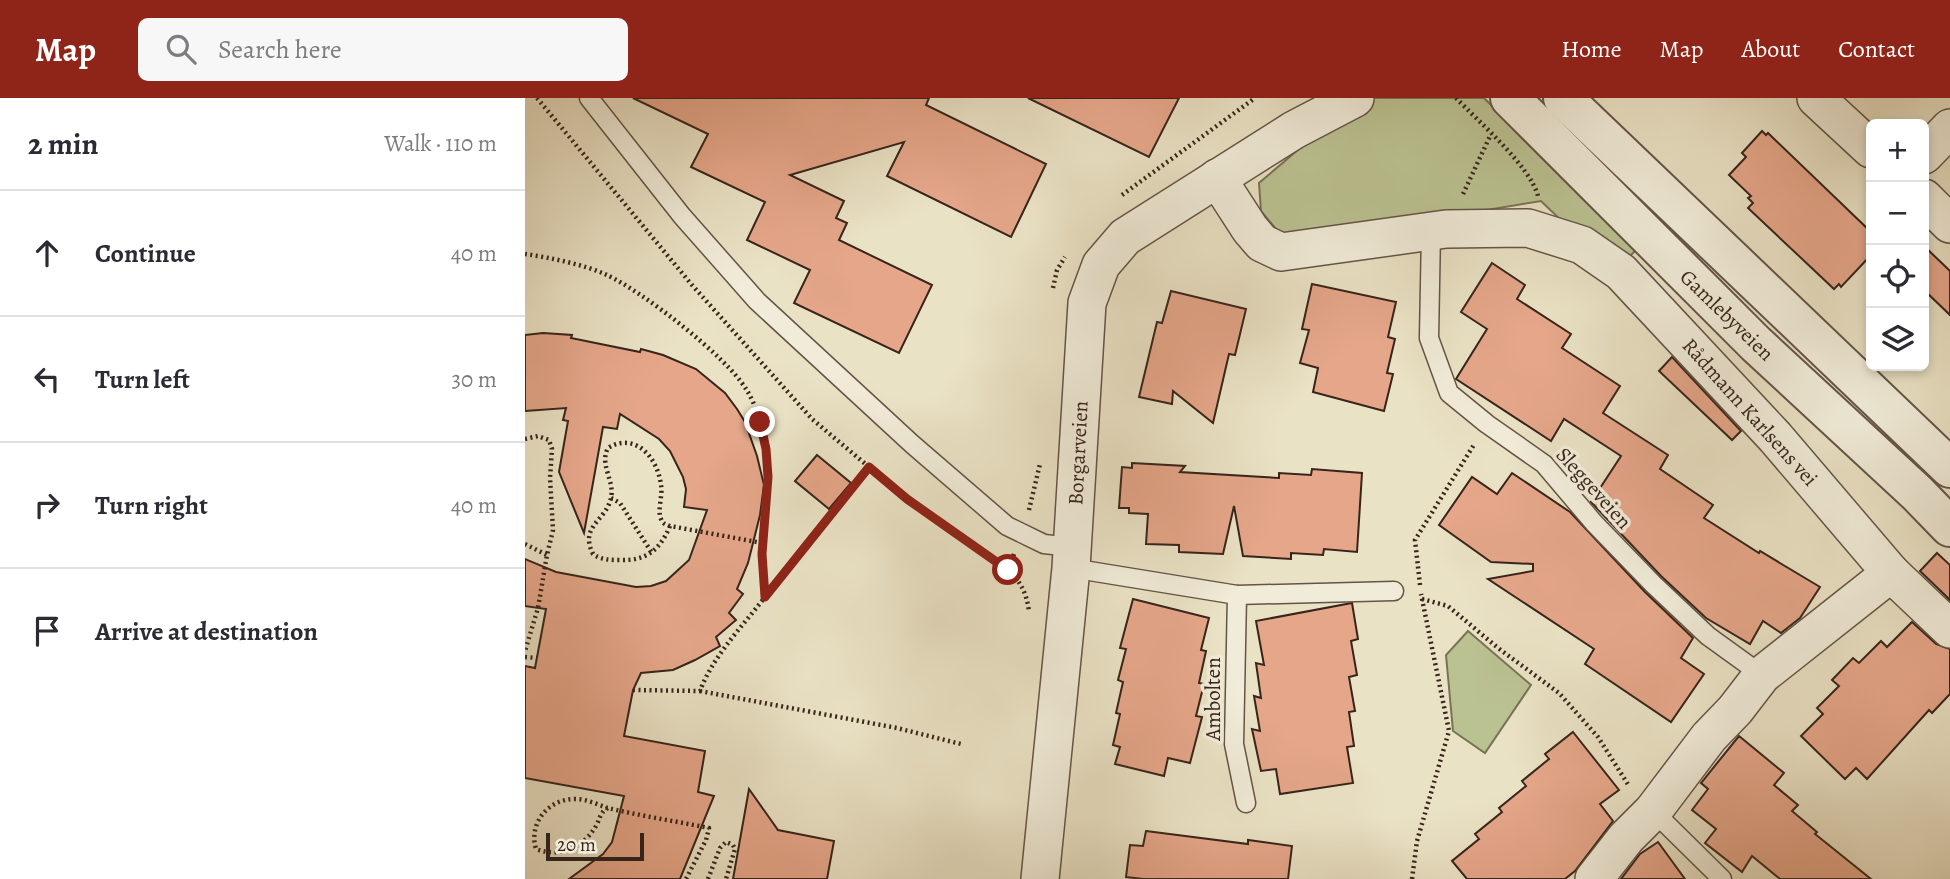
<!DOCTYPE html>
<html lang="en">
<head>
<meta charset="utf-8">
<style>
  body { margin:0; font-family:Alegreya,serif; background:#f7f7f7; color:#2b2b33 }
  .controls { position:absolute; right:21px; top:21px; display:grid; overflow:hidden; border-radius:10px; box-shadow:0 4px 10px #0003 }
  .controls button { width:63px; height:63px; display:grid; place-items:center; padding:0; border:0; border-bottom:2px solid #e1e1e2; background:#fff; color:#2b2b33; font:35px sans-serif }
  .scale { position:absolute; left:21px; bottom:18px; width:98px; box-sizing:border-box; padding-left:7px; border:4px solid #37241b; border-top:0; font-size:19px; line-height:24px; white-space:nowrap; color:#37241b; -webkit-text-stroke:5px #f1ecd9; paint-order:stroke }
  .stop { position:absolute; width:21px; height:21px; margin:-16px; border:5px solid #8f2418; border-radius:50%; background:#fff }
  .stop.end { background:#8f2418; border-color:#fff; box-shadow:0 2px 7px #0008 }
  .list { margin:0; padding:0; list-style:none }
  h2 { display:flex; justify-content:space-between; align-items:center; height:91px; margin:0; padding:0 28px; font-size:30px }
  h2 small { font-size:23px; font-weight:400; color:#7c7c81 }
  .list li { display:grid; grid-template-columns:46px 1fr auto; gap:21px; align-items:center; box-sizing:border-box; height:126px; padding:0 28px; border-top:2px solid #e1e1e2 }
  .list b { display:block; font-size:26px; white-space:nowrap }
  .list em { font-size:23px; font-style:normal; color:#7c7c81 }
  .icon { flex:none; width:38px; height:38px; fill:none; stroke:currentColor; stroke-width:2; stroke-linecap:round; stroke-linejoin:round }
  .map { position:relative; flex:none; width:1425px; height:781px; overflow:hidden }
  header { display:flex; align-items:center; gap:42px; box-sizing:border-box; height:98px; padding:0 35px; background:#8f2418; color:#fff }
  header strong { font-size:33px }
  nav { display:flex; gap:38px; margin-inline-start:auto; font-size:24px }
  .search { width:490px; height:63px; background:#f7f7f7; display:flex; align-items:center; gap:18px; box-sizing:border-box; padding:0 24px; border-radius:10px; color:#7c7c81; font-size:26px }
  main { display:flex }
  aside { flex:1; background:#fff }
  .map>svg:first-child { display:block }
  .green { fill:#bbc292; stroke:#797356; stroke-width:2 }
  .building { fill:#e5a689; stroke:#37241b; stroke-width:2 }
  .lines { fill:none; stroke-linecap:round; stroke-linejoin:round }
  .service-casing { stroke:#645446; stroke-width:21 }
  .minor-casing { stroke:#645446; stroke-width:40 }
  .tertiary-casing { stroke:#645446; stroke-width:42 }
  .path { stroke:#37241b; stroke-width:4.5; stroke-dasharray:2 3.5; stroke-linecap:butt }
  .service { stroke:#f1ecd9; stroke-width:18 }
  .minor { stroke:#f1ecd9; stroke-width:37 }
  .tertiary { stroke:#f1ecd9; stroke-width:38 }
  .route { stroke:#8f2418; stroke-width:9 }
  .labels { text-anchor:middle; stroke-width:7; stroke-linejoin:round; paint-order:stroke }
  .street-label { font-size:21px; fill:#37241b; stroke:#f1ecd9 }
</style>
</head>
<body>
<header>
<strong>Map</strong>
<div class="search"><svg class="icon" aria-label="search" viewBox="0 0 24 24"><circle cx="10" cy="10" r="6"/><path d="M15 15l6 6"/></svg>Search here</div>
<nav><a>Home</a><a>Map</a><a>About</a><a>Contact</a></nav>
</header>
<main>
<aside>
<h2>2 min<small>Walk · 110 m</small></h2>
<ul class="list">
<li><svg class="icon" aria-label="ahead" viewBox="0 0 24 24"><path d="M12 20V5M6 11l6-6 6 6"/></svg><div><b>Continue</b></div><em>40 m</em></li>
<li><svg class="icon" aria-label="left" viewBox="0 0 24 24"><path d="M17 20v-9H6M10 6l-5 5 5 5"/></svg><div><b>Turn left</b></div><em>30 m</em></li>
<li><svg class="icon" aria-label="right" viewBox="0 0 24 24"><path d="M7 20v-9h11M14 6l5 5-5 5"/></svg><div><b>Turn right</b></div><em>40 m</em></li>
<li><svg class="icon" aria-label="arrive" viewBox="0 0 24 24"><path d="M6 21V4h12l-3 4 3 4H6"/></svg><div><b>Arrive at destination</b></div></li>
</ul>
</aside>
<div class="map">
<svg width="1425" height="781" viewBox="0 0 1425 781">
  <rect width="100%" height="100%" fill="#eae2c5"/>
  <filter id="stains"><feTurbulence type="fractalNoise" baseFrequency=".00286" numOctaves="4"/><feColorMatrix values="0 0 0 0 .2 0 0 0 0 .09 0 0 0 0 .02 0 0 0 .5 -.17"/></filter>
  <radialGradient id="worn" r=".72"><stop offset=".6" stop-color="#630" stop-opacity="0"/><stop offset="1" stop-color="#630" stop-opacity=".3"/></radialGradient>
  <!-- green -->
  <g class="green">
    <polygon points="834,0 959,0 1111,152 1096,167 1065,150 1016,103 785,141 756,137 736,113 734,85"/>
    <polygon points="943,533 1006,587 960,655 928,633 921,557"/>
  </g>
  <!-- building -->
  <g class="building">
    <polygon points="108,0 404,0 401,7 521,66 486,139 362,78 379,44 265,77 319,103 311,120 322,125 314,142 407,187 374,255 269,205 285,172 222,142 240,104 166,69 183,36"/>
    <polygon points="503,0 654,0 624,59"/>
    <polygon points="1237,33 1241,37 1243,35 1346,134 1346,157 1316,189 1314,186 1309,191 1223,110 1228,105 1223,100 1226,98 1204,77 1221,59 1217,55"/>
    <polygon points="1399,148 1425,173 1425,217 1399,192"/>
    <polygon points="967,165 1000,187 992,201 1046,236 1037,250 1095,288 1078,315 1143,357 1135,371 1188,407 1179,420 1234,455 1235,453 1295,489 1275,520 1256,535 1238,523 1225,546 1181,520 1136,478 1066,404 1096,358 1039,321 1026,343 931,281 962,231 936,214"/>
    <polygon points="787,186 871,204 863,239 870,241 862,275 868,276 859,313 788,294 793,270 775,265 784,232 777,231"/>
    <polygon points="646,193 721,211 710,257 704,256 688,325 648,293 647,306 614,299 632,224 637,225"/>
    <polygon points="18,235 47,237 46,240 115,254 116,251 138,257 171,271 200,295 212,311 220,324 232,358 239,387 235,417 223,465 212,491 218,496 204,515 211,522 191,539 195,548 170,562 148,572 116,575 108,592 99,638 180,653 173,694 189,698 155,781 44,781 78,756 87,744 99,698 0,680 0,568 10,570 21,511 0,508 0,461 31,474 111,489 126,488 141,483 164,462 182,412 159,409 161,391 158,379 145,353 134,341 95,316 92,331 78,329 59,435 34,374 43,323 38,322 41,310 0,313 0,237"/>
    <polygon points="1147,259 1216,333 1207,342 1134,273"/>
    <polygon points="292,357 326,385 304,411 270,383"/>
    <polygon points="607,365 660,368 655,374 754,380 754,375 786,377 787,371 837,375 832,454 799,451 798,457 766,455 766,461 718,458 709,408 698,456 654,454 654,447 621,446 623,416 604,415 604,410 594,410 597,369 607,370"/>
    <polygon points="987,375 1045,414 1120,494 1168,540 1156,560 1179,576 1146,624 1060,566 1069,551 963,481 1008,473 1008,466 966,464 914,427 947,379 972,396"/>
    <polygon points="1412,455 1425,467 1425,502 1395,473"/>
    <polygon points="608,501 684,520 676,552 681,553 674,585 679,586 671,618 677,619 665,665 643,660 639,678 590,666 595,649 588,647 595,616 591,615 598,584 593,582 601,551 595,550"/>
    <polygon points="827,505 833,541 826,543 832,577 824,579 830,613 824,614 829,648 822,649 828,685 755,696 751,671 736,673 727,631 735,633 729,598 736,600 731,565 739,567 731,523"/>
    <polygon points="1387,524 1411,546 1425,551 1425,596 1407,615 1404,612 1342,681 1331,670 1320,681 1276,638 1298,616 1292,610 1314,588 1307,582 1328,560 1334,565 1356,543 1362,549"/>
    <polygon points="1048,634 1094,692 1075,706 1088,723 1050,773 1040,781 942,781 927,763 954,741 950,736 977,714 974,710 1001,688 997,683 1024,661 1020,656"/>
    <polygon points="1214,638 1259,675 1249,687 1273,707 1267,713 1292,734 1290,736 1346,781 1255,781 1227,758 1217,774 1180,745 1191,731 1167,712 1183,691 1176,685"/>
    <polygon points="224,691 253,732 309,743 302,781 208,781"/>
    <polygon points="621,733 723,746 723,742 767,748 763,781 618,781 601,779 605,747 618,748"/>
    <polygon points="1133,744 1160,781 1096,781 1115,756"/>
  </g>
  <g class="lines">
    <!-- service casing -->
    <g class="service-casing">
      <g id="service">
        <polyline points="64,0 157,118 232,203 387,346 482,428 519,446 547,449"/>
        <polyline points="906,133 904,240 924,295 962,326 1019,366 1069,425 1128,486 1183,538 1237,577"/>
        <polyline points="546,470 712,497 869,493"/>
        <polyline points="712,497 709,646 721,705"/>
        <polyline points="1128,713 1197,781"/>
      </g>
    </g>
    <!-- minor casing -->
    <g class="minor-casing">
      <g id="minor">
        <polyline points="1291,0 1346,51"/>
        <polyline points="1399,57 1425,30"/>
        <polyline points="692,80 725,131 737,145 756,154 921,131 1003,130 1057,147 1096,174 1250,339 1366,475 1425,531"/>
        <polyline points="1399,100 1425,126"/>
        <polyline points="515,781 546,470 562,205 576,167 600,139 769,32 830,0"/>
        <polyline points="1069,781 1101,740 1128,713 1184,639 1210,612 1237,577 1366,475"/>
      </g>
    </g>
    <!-- tertiary casing -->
    <g class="tertiary-casing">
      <g id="tertiary">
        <polyline points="985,0 1231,246 1392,395 1425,429"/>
        <polyline points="1038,0 1425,370"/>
      </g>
    </g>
    <!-- path -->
    <g class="path">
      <polyline points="12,0 167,187 287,321 382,401 483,472"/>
      <path d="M 931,0 C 954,24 1005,68 1013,98"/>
      <polyline points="938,96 966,36"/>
      <polyline points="597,97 730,0"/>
      <path d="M 0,156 C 26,160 58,166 82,177 C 118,194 201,258 221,291 C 232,308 238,331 241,351 C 245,380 240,407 238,436 C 236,457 238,478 240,499 L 344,369"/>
      <polyline points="528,190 532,172 540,159"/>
      <polyline points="0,341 13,338 24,342 27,351 25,380 28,432 22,457 13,510 0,553"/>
      <polyline points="86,400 95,405 127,455"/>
      <polyline points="504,412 515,366"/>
      <path d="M 145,428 C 135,452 121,463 95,462 C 85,462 76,462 68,456 C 54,428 81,423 86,400 C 90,383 74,367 83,350 C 111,333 133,361 136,387 C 138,398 132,412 136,421 C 138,426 140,426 145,428 L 237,445"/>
      <polyline points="0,446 22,457"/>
      <path d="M 489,456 L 483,472 C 496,484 502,496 504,514"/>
      <polyline points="895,487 890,442 950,345"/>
      <polyline points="897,501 923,508 973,550 1034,595 1073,639 1104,688"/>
      <polyline points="0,559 12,560"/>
      <path d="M 108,592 L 175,593 C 188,558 217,529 240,499"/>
      <polyline points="175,593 372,630 436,646"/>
      <path d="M 83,710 C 75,714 75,721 71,728 C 58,750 35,760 11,751 C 3,725 24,700 51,701 C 62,701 73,707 83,710 C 116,718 150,723 184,730 L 181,742 L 161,781"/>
      <polyline points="183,781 195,750 201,744 208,747 210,751 201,781"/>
      <polyline points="887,781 892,743 924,633 896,496"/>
    </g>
    <!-- service -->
    <use href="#service" class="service"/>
    <!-- minor -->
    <use href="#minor" class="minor"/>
    <!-- tertiary -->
    <use href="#tertiary" class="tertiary"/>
  </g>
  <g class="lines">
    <!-- route -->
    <polyline class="route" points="235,324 241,351 243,379 237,456 240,499 344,369 382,401 483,472"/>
  </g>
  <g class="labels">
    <!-- street labels -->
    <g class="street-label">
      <text transform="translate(1202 217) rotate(44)" y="7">Gamlebyveien</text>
      <text transform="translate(1225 314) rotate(48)" y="7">Rådmann Karlsens vei</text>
      <text transform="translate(553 355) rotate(-87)" y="7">Borgarveien</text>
      <text transform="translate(1069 390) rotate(48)" y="7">Sleggeveien</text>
      <text transform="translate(688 601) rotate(-90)" y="7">Ambolten</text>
    </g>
  </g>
  <rect width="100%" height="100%" filter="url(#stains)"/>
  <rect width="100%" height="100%" fill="url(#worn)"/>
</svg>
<div class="controls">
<button>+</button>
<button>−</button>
<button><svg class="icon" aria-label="locate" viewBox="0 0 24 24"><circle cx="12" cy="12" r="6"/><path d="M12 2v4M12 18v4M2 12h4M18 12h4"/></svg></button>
<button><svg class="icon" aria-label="layers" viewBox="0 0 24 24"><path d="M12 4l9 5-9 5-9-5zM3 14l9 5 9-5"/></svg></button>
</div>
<div class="scale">20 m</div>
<div class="stop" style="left:483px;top:472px"></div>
<div class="stop end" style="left:235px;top:324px"></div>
</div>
</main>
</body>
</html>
